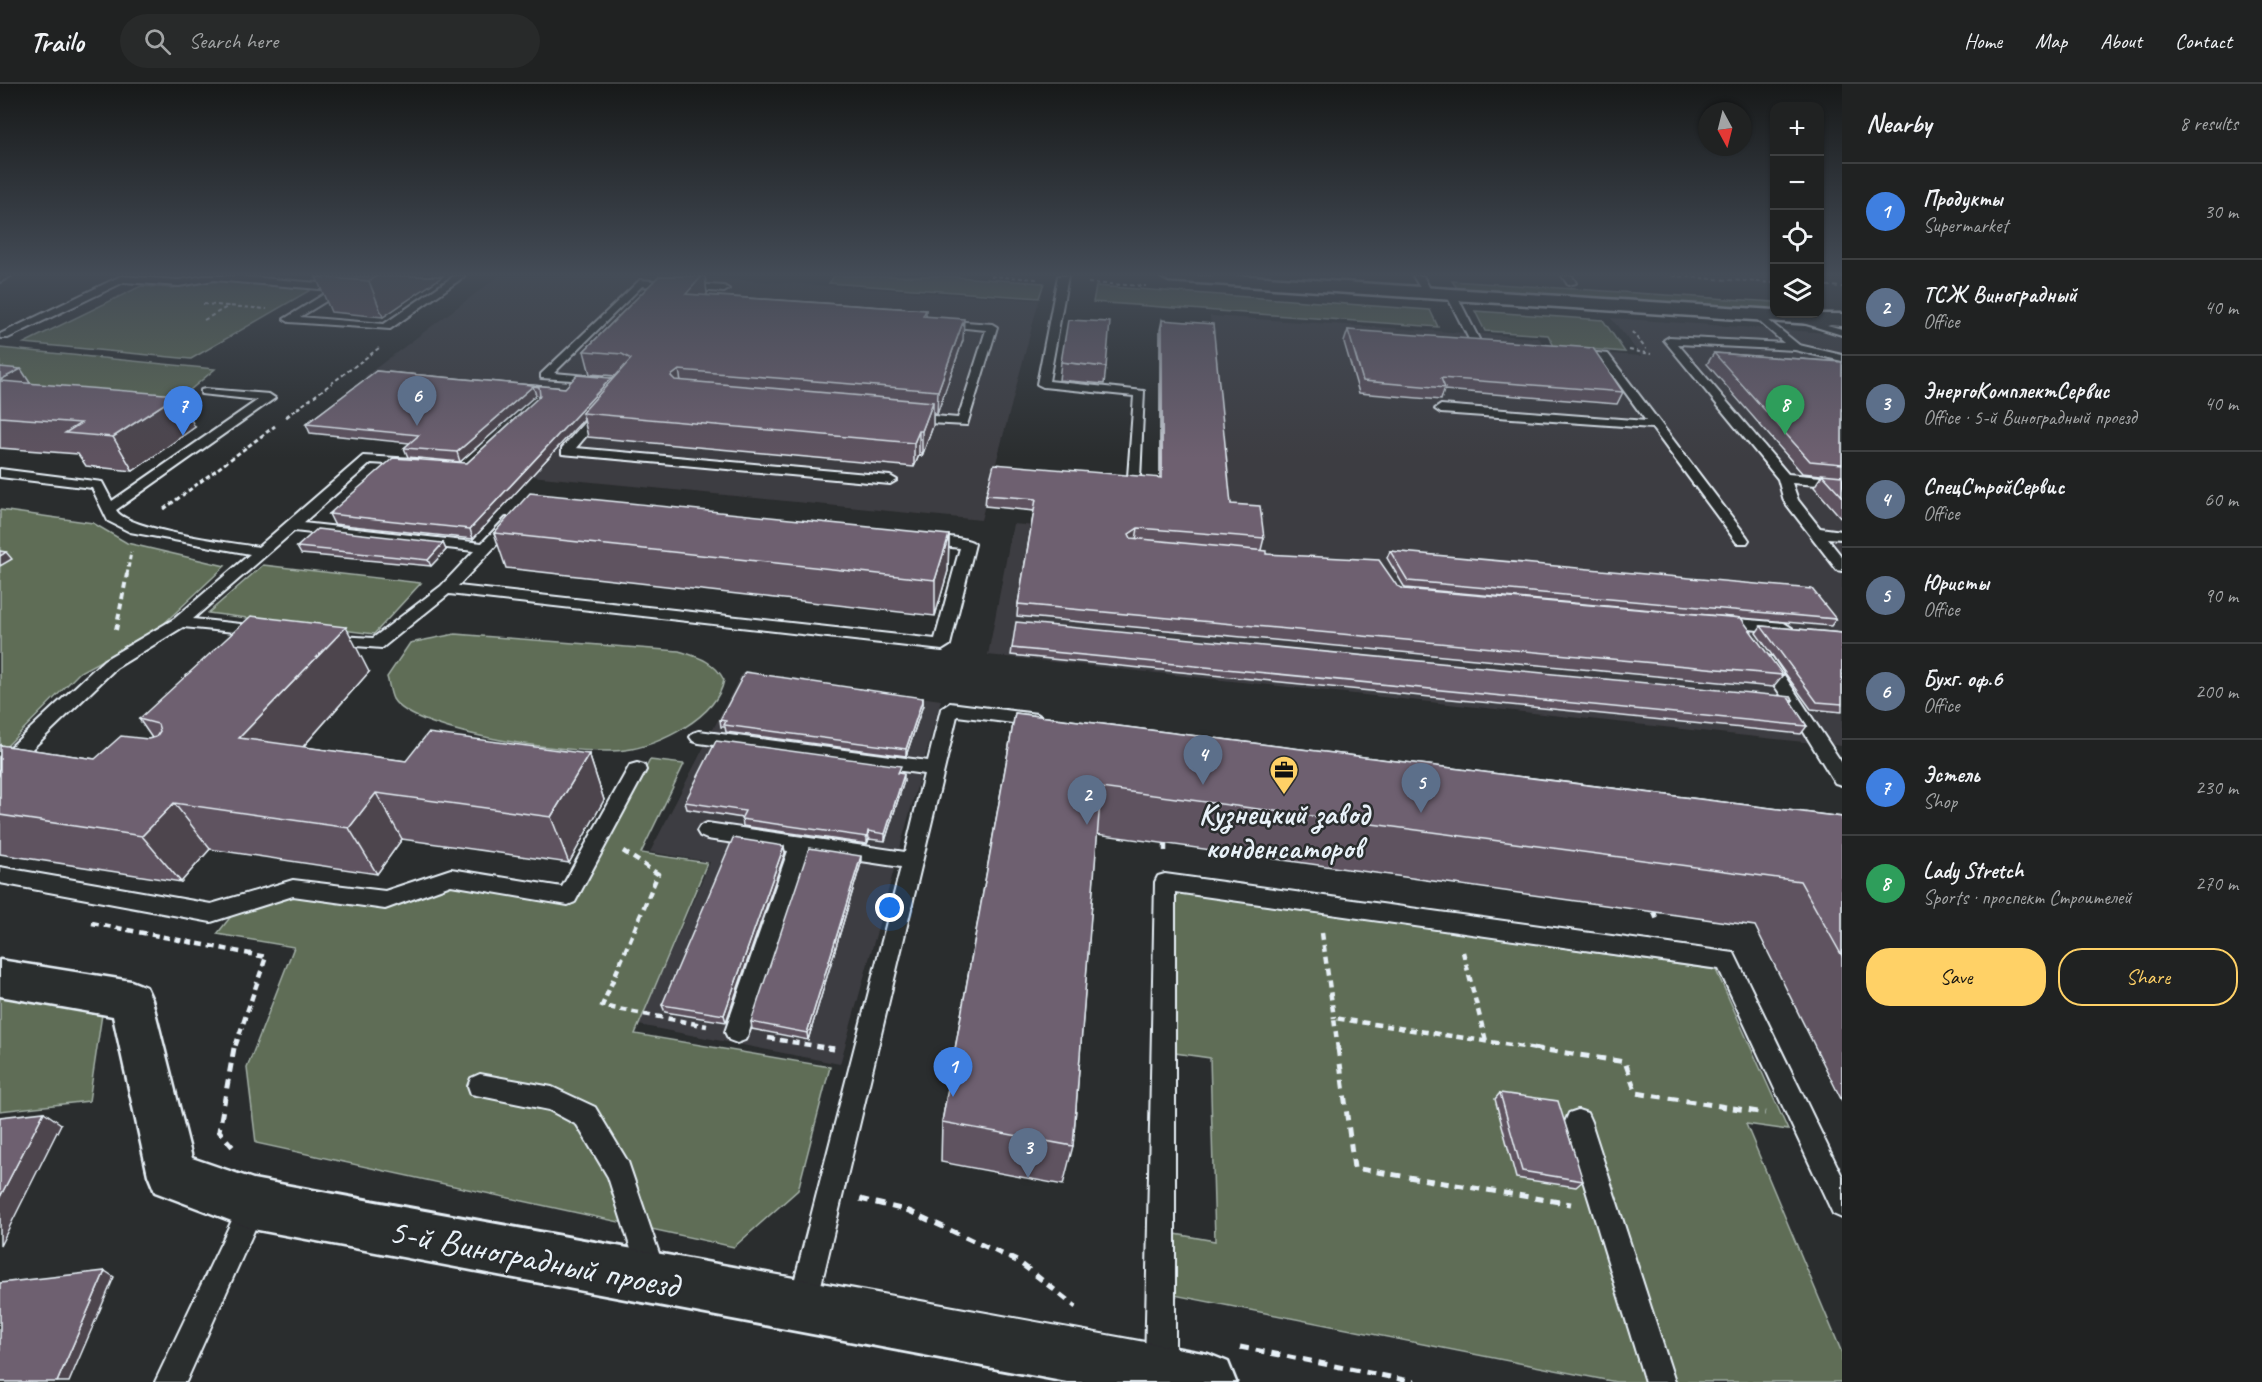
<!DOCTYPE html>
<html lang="en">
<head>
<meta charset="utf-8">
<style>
  body { margin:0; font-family:Caveat,sans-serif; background:#282a2a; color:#f1f3f6 }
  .controls { position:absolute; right:18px; top:18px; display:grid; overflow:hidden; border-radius:12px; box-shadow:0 2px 4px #0004 }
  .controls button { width:54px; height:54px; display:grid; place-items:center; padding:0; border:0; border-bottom:2px solid #3d3f40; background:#202222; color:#f1f3f6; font:30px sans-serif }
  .compass { position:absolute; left:1698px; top:18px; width:54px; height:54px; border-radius:50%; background:#202222; box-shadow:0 2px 4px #0004; rotate:173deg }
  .you { position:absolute; left:890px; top:824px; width:21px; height:21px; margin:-15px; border:4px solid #fff; border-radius:50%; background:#1a73e8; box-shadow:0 0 0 9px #1a73e833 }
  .badge { display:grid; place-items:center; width:39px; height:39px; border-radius:50%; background:#ffd166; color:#fff; font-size:20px; font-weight:700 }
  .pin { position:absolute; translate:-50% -50px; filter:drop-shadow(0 2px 3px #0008) }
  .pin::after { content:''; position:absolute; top:32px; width:21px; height:18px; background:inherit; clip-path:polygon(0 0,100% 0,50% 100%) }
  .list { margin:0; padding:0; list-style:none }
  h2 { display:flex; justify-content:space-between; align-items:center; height:78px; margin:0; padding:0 24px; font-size:26px }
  h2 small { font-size:20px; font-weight:400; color:#a2a4a5 }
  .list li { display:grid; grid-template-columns:39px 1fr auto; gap:18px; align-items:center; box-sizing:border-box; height:96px; padding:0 24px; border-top:2px solid #3d3f40 }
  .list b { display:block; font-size:22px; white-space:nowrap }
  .list p { margin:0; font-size:20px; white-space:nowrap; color:#a2a4a5 }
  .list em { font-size:20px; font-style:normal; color:#a2a4a5 }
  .actions { display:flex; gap:12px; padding:18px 24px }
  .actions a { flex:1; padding:14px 0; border:2px solid #ffd166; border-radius:24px; text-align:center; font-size:21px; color:#ffd166 }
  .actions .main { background:#ffd166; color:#111 }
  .icon { flex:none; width:33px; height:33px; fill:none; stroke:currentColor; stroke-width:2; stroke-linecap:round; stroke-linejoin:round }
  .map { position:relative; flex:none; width:1842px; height:1298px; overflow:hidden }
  header { display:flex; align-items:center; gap:36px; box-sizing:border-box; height:84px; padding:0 30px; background:#202222; border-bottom:2px solid #3d3f40 }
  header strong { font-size:28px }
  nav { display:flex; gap:33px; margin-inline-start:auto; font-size:21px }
  .search { width:420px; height:54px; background:#282a2a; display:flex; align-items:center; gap:15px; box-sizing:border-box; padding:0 21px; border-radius:33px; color:#a2a4a5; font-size:22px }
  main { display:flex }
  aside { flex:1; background:#202222 }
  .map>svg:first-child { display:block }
  .built { fill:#3e3d42 }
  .green { fill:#5e6d56; stroke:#a3afa7; stroke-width:1.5 }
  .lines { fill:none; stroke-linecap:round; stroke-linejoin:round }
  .lane-casing { stroke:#e8f1f8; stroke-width:4 }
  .street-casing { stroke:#e8f1f8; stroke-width:5 }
  .primary-casing { stroke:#e8f1f8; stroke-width:5 }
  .path-far4 { stroke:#e8f1f8; stroke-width:2; stroke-dasharray:4 3; stroke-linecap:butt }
  .path-far3 { stroke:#e8f1f8; stroke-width:3; stroke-dasharray:4.5 3; stroke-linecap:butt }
  .path-far2 { stroke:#e8f1f8; stroke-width:4; stroke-dasharray:6 4.5; stroke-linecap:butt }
  .path-far1 { stroke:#e8f1f8; stroke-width:4.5; stroke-dasharray:7 5; stroke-linecap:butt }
  .path { stroke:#e8f1f8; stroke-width:5; stroke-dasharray:9 7; stroke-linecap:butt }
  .lane { fill:#2a2d2e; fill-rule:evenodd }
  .street { fill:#2a2d2e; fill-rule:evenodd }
  .primary { fill:#2a2d2e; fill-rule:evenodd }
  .wall { fill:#5f5360; stroke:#e8f1f8; stroke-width:1.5 }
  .shaded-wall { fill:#4d444e; stroke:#e8f1f8; stroke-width:1.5 }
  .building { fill:#6e6170; stroke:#e8f1f8; stroke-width:1.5 }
  .labels { text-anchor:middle; stroke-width:5; stroke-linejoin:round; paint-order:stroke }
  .poi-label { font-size:30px; font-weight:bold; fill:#e8f1f8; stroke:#2a2d2e }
  .near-street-label { font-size:36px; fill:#e8f1f8; stroke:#2a2d2e }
</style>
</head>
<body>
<header>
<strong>Trailo</strong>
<div class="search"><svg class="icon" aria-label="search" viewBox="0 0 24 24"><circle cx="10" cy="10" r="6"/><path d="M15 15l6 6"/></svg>Search here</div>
<nav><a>Home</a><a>Map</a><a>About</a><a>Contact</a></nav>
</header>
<main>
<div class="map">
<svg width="1842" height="1298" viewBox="0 0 1842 1298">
  <rect width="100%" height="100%" fill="#2a2d2e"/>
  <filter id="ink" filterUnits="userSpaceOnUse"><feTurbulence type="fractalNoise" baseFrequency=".0167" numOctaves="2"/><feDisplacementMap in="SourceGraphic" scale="12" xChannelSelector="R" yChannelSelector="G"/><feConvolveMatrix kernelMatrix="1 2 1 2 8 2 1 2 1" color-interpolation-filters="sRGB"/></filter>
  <g filter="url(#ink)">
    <!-- built -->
    <g class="built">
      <polygon points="499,192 686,192 1039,216 981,436 531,392 602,314 364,293"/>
      <polygon points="1647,192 1774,192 1774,200"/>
      <polygon points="1210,232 1539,254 1547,266 1641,272 1611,234 1842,250 1842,662 988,571 1013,440 1260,462 1228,432"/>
      <polygon points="742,589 941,616 840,980 639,941 710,778 650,768"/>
    </g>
    <!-- green -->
    <g class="green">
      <polygon points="834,192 942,192 1044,199 1039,214 829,199"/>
      <polygon points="213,196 312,205 191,275 24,259 141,202 172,204"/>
      <polygon points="1452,197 1774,218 1774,225 1457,204"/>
      <polygon points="1096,202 1430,226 1438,243 1093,218"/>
      <polygon points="1475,227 1603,236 1625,268 1554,262 1548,251 1485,247"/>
      <polygon points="0,264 215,285 159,332 0,308"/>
      <polygon points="0,426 93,439 127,459 225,482 156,547 80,588 0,669"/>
      <polygon points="263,481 421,499 374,550 208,529"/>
      <path d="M 455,550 L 679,567 C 698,573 714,577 724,596 C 717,633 659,662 625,666 C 584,672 415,651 393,615 C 390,609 389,599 387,593 L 410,559 Z"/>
      <polygon points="650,676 684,680 641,769 707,779 635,950 830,983 798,1106 734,1163 256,1059 247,984 294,863 217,850 236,826 288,812 380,824 446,801 574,820"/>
      <polygon points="1175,808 1716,886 1788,1046 1746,1040 1842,1269 1842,1298 1616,1298 1174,1211 1175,1150 1215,1157 1210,974 1175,969"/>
      <polygon points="0,913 102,930 89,1017 0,1027"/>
    </g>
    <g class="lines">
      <!-- lane casing -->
      <g class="lane-casing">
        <g id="lane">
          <polygon points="0,192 11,192 0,198"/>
          <polygon points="121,192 179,196 203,192 237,192 341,201 346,204 344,206 300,233 384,240 454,192 465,192 390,245 289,238 284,235 331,206 214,196 179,202 124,198 8,254 0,254 0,250"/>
          <polygon points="1058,192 1068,192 1049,297 1144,307 1140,396 1130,396 1128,393 1134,312 1043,303 1037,300"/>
          <polygon points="1413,192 1423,192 1432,208 1430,210 1424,210"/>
          <polygon points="1562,192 1572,192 1576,199 1568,201"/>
          <polygon points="640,196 724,202 729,205 724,208 642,202 554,289 599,293 603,294 603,298 541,294 541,290"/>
          <polygon points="1448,208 1456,210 1483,263 1482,265 1473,263 1446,210"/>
          <polygon points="1757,227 1799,261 1842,271 1842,277 1795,266 1678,260 1788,390 1842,395 1842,403 1792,399 1798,416 1820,444 1842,447 1842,455 1827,454 1842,473 1842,487 1837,486 1784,417 1778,395 1664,256 1669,253 1784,259 1753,232 1752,230"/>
          <polygon points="1790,231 1842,245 1842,251 1790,235"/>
          <polygon points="939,236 992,240 997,243 967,341 910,338 904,334 910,330 958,334 986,246 935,241 934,239"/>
          <polygon points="1575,267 1608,270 1747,453 1749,456 1747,459 1737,459 1652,344 1441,329 1435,325 1441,321 1646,337 1601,275 1571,272 1570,270"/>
          <path d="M 205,305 L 269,310 L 275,314 L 116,426 C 126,446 233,459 258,463 L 363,372 L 414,375 L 419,376 L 419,382 L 371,379 L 303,439 L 482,459 L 506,434 L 516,434 L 516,440 L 458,502 L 935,555 L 960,464 L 925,460 L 918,456 C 925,449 968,453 975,460 L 950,561 L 942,566 L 449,510 L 382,564 L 329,560 L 323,559 L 321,555 L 323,551 L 373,554 L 441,502 L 474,467 L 294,447 L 193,535 L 260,542 L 266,543 L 268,547 L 266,551 L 183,543 L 116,584 L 7,689 L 0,691 L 0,673 L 104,576 L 174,535 L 250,470 L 130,448 L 108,437 L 92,404 L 0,393 L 0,385 L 102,398 L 112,417 L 258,316 L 201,310 L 201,306 Z"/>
          <polygon points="601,323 607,327 576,364 890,392 897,396 890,400 562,370 562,364 597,324"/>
          <polygon points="1738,535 1784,539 1792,544 1784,549 1732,543 1730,540 1732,537"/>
          <polygon points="1766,572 1772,573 1842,679 1842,701 1835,699 1785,617 1758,577"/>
          <polygon points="950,619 1037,630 1046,636 1037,642 957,632 817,1218 813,1228 803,1232 793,1228 789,1218 901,783 808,769 749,948 745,956 737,959 729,956 725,948 788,767 707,755 700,752 697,747 700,742 707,739 905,768 924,690 699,659 693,657 690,653 693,649 699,647 928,677 941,625"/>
          <polygon points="637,679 644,681 646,686 575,818 568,821 451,801 385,825 293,812 211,838 0,799 0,783 211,820 293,796 385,807 451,785 562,803 630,681"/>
          <polygon points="1165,790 1734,869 1842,1092 1842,1134 1833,1130 1719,885 1175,808 1175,1285 1171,1296 1165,1298 1149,1296 1145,1285 1155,798 1158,792"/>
          <polygon points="480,990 552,1003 595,1023 628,1078 666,1190 662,1200 652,1204 642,1200 608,1093 577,1041 549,1026 471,1010 468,1002 471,994"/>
          <polygon points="1578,1026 1587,1029 1591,1038 1675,1298 1645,1298 1565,1038 1569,1029"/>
          <polygon points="253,1107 262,1111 266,1120 186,1298 155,1298 244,1111"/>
        </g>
      </g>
      <!-- street casing -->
      <g class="street-casing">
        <path id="street" d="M 0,876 L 131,897 L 146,903 L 152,916 L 192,1074 L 253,1095 C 571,1155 890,1210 1208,1270 L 1228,1278 L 1236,1298 L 1067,1298 L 253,1145 L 155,1108 L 148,1091 L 113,932 L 0,912 Z"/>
      </g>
      <!-- primary casing -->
      <g class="primary-casing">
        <polygon id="primary" points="1160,192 1251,192 1774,226 1774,230 1842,230 1842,242 1169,197"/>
      </g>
      <!-- path-far4 -->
      <g class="path-far4">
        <polyline points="991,192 1038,195"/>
        <polyline points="1673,192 1774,199"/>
        <polyline points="1088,199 1146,202"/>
        <polyline points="1820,201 1842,203"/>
        <polyline points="203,220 267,225"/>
        <polyline points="204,236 229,222"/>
        <polyline points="1632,248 1646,265"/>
        <polyline points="1629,266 1651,270"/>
        <polyline points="297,325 379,264"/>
      </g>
      <!-- path-far3 -->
      <g class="path-far3">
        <polyline points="286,333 299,323"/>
        <polyline points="164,425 275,342"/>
        <polyline points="127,491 131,468"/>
      </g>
      <!-- path-far2 -->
      <polyline class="path-far2" points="116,546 127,490"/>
      <!-- path-far1 -->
      <g class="path-far1">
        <polyline points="1165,760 1165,771"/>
        <polyline points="623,767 658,790 602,922 707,942"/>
        <polyline points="1654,828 1658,839"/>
        <polyline points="92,839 266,873 234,966"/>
        <polyline points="1322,849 1334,934"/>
        <polyline points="1463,868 1486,957"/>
        <polyline points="768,954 834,965"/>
        <polyline points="1338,966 1334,934 1543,966"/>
      </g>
      <!-- path -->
      <g class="path">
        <polyline points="234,964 219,1047 237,1068"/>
        <polyline points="828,964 834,965"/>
        <polyline points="1338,964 1354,1084 1571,1120"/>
        <polyline points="1533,964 1625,978 1636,1009 1765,1029"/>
        <polyline points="860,1115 909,1127 1019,1178 1076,1223"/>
        <polyline points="1240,1263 1415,1298"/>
      </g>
      <!-- lane -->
      <use href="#lane" class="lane"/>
      <!-- street -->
      <use href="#street" class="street"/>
      <!-- primary -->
      <use href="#primary" class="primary"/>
    </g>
    <!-- wall -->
    <g class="wall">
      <polygon points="443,192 383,233 331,228 316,193"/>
      <polygon points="659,192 705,192 707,210 706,211 926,226 926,232 963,256 937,330 933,330 933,342 922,372 919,371 914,383 588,353 584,335 473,455 334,440 329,430 467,379 540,312 536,311 460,378 408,373 404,364 410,359 310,349 306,340 376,287 565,304 611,294 612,296 615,292 590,290 584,267"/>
      <polygon points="1162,236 1231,420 1264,454 1261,466 1266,470 1397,502 1404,505 1783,591 1773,603 1017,532 1018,520 1034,427 985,422 986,411 1160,394 1160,246"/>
      <polygon points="1348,246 1623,308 1617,320 1444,306 1441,316 1359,309 1344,258"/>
      <polygon points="1714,269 1842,278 1842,435 1814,403 1822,391 1802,389 1707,280"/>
      <polygon points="1061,278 1106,283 1104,300 1059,296"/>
      <polygon points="0,283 30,299 195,343 133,387 86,382 78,370 0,364"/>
      <polygon points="494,449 949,451 948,487 935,532 506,484"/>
      <polygon points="443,459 446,466 431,482 301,470 297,463"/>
      <polygon points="1390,467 1836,535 1831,542 1405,504 1387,474"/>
      <polygon points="1761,542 1842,549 1842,628 1811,625 1756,549"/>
      <polygon points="1012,564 1793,616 1791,619 1807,642 1801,650 1011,571"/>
      <polygon points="369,588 303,663 406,677 589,670 604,716 569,779 402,755 377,790 210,765 181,798 0,770 0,661 95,675 152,654 139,635"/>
      <polygon points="923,614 923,621 906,672 726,648 725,643 721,643 720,636"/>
      <polygon points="1015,629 1842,733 1842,1017 1755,842 1097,750 1073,1062 1063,1101 941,1078 942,1038"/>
      <polygon points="901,690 904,697 885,757 869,755 867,760 743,742 742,734 687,725 685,718"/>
      <polygon points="784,762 785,769 726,938 665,928 662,921"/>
      <polygon points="861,779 808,956 752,945 751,938"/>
      <polygon points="1500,1009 1583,1097 1576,1103 1516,1094 1495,1015"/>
    </g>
    <!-- shaded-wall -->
    <g class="shaded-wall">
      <polygon points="377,192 443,192 383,233 369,197"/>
      <polygon points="702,192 705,192 707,210 689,231 686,210"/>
      <polygon points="964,235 963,256 937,330 938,307"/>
      <polygon points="21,285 41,316 0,333 0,296"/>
      <polygon points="679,286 683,309 671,292"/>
      <polygon points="611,294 613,303 582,329 584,335 473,455 470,445"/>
      <polygon points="533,302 536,311 460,378 457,368"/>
      <polygon points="178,311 195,343 133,387 113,353"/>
      <polygon points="933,318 933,342 922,372 922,347"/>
      <polygon points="919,347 919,371 914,383 914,359"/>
      <polygon points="1138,444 1136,456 1127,461 1129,450"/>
      <polygon points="949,451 948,487 935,532 935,496"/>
      <polygon points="443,459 446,466 431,482 428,476"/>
      <polygon points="6,468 12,475 0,482 0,472"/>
      <polygon points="346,543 369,588 270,700 239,654"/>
      <polygon points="923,614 923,621 906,672 906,665"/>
      <polygon points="589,670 604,716 569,779 551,733"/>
      <polygon points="904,690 904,697 885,757 885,750"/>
      <polygon points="376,709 402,755 377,790 349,744"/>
      <polygon points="174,719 210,765 181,798 142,752"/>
      <polygon points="868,747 869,755 867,760 867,753"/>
      <polygon points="784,762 785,769 726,938 724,931"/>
      <polygon points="861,772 861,779 808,956 807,949"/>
      <polygon points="44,1028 61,1040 0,1162 0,1113"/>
      <polygon points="105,1187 114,1193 69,1298 57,1298"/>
    </g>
    <!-- building -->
    <g class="building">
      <polygon points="317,192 377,192 369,197 316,193"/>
      <polygon points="659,192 702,192 686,210 926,226 923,232 964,235 938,307 679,286 671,292 675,296 933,318 922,347 919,347 914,359 582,329 631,275 622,270 584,267"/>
      <polygon points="1068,236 1110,238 1106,283 1061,278"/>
      <polygon points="1162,236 1213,240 1231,420 1260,422 1264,454 1138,444 1129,450 1131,454 1266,467 1266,470 1379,476 1397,502 1404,505 1741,534 1783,591 1018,520 1036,415 986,411 994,380 1162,394"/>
      <polygon points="1348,246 1593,264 1623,308 1441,294 1445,304 1363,297"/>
      <polygon points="1714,269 1842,278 1842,380 1810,377"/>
      <polygon points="0,283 21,285 0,296"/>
      <polygon points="376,287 565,304 577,291 611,294 470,445 329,430 393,374 467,379 540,312 539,303 533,302 457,368 404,364 419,351 306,340"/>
      <polygon points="0,297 1,297 178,311 113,353 65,349 81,339 0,333"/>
      <polygon points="1822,390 1842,392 1842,412"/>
      <polygon points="530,409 949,451 935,496 494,449"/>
      <polygon points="317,445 443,459 428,476 297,463"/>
      <polygon points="0,467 6,468 0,472"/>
      <polygon points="1390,467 1812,505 1836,535 1408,497"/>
      <polygon points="251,532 346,543 239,654 406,677 428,649 589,670 551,733 376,709 349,744 174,719 142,752 0,731 0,661 95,675 121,652 148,655 156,653 160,647 158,640 139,635"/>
      <polygon points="1016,538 1792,613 1793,616 1789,615 1807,642 1012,564"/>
      <polygon points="1761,542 1842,549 1842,620 1817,618"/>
      <polygon points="745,588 923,614 906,665 724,641 726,637 720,636"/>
      <polygon points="1015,629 1842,733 1842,872 1800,797 1101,704 1073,1062 942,1038"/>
      <polygon points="716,657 901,682 898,689 904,690 885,750 868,747 867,753 741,735 745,727 685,718"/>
      <polygon points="733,754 784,762 724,931 662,921"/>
      <polygon points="809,764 861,772 807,949 751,938"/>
      <polygon points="1500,1009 1558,1017 1583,1097 1522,1087"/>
      <polygon points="44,1028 0,1113 0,1033"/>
      <polygon points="105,1187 57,1298 0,1298 0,1199"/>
    </g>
  </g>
  <!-- sky -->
  <linearGradient id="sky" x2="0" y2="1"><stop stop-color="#171919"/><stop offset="0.51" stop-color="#444c57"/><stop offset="1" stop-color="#444c57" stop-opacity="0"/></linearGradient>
  <rect width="1842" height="374" fill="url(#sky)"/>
  <!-- icons -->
  <defs>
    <g id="office-pin" transform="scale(1.5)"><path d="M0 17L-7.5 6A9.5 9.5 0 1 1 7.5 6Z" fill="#ffd166" stroke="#2a2d2e"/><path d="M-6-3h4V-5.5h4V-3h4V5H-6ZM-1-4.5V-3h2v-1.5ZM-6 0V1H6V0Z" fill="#111"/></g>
  </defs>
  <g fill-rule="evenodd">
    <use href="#office-pin" x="1284" y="686"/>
  </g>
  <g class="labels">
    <!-- poi labels -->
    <g class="poi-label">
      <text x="1284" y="740">Кузнецкий завод<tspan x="1284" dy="34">конденсаторов</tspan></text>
    </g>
    <!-- near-street labels -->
    <g class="near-street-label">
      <text transform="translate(534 1173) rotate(11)" y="13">5-й Виноградный проезд</text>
    </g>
  </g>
</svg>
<div class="controls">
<button>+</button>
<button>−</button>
<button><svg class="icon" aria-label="locate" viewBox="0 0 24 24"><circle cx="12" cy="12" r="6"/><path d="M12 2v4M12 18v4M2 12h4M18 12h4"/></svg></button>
<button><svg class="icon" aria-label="layers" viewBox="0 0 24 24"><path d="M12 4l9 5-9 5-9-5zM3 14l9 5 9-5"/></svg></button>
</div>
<svg class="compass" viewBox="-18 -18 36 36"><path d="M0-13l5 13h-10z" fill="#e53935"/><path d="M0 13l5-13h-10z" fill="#a2a4a5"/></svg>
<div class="you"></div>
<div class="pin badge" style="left:953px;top:1013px;background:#3f7fe0">1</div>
<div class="pin badge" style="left:1087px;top:741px;background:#5c6f8a">2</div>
<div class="pin badge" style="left:1028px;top:1094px;background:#5c6f8a">3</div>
<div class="pin badge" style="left:1203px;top:701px;background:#5c6f8a">4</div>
<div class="pin badge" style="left:1421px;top:729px;background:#5c6f8a">5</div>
<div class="pin badge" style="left:417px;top:342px;background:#5c6f8a">6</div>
<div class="pin badge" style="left:183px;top:352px;background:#3f7fe0">7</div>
<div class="pin badge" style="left:1785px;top:351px;background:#2e9e5b">8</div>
</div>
<aside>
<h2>Nearby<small>8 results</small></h2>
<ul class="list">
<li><span class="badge" style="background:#3f7fe0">1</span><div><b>Продукты</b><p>Supermarket</p></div><em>30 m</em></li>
<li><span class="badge" style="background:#5c6f8a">2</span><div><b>ТСЖ Виноградный</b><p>Office</p></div><em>40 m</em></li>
<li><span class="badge" style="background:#5c6f8a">3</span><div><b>ЭнергоКомплектСервис</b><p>Office · 5-й Виноградный проезд</p></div><em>40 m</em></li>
<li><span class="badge" style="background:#5c6f8a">4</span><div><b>СпецСтройСервис</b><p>Office</p></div><em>60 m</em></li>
<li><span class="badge" style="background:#5c6f8a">5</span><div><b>Юристы</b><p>Office</p></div><em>90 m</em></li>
<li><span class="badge" style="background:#5c6f8a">6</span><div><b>Бухг. оф.6</b><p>Office</p></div><em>200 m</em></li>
<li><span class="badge" style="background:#3f7fe0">7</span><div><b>Эстель</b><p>Shop</p></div><em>230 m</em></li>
<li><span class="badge" style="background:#2e9e5b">8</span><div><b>Lady Stretch</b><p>Sports · проспект Строителей</p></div><em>270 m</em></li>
</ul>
<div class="actions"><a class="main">Save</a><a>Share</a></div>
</aside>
</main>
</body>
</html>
